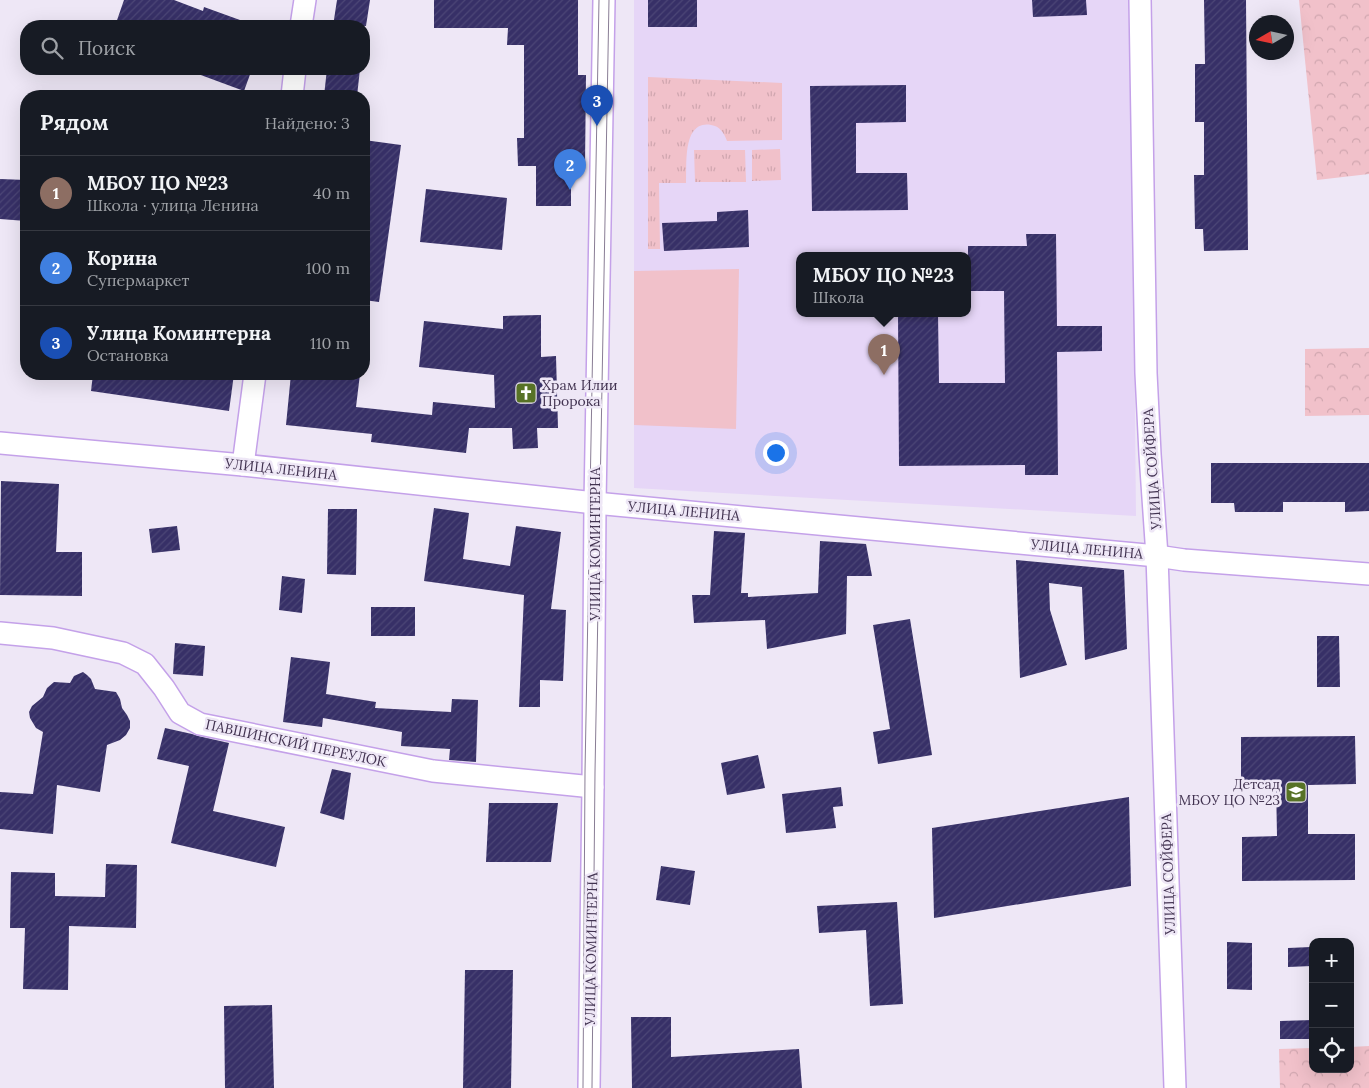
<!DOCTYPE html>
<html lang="ru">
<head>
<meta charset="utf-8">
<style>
  body { margin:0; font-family:Lora,serif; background:#20242c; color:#f1f3f6 }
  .controls { position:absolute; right:15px; bottom:15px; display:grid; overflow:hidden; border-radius:10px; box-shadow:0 5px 20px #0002 }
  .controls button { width:45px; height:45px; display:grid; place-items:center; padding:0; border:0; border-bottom:1px solid #363941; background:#171b24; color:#f1f3f6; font:25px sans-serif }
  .compass { position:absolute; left:1249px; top:15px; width:45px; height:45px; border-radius:50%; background:#171b24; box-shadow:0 5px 20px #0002; rotate:261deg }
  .you { position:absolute; left:775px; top:452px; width:18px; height:18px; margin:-12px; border:4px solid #fff; border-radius:50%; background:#1a73e8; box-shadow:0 0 0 8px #1a73e833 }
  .badge { display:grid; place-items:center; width:32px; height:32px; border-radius:50%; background:#db2777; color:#fff; font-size:16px; font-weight:700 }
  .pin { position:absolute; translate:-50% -41px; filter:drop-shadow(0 1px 2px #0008) }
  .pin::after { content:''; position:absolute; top:26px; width:18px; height:15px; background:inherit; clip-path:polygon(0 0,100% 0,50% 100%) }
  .popup { position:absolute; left:796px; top:252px; width:175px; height:65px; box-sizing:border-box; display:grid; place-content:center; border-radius:10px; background:#171b24; filter:drop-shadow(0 1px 4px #0005); font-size:16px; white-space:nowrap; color:#9ea1a6 }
  .popup b { font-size:19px; color:#f1f3f6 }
  .popup::after { content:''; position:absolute; left:50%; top:100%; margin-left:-10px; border:10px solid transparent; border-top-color:#171b24 }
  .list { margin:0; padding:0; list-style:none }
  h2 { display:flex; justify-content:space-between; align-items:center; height:65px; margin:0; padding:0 20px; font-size:21px }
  h2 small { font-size:16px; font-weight:400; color:#9ea1a6 }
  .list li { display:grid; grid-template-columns:32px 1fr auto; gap:15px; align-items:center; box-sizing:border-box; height:75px; padding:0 20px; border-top:1px solid #363941 }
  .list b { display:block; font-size:19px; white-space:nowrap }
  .list p { margin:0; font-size:16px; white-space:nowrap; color:#9ea1a6 }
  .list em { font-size:16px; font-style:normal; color:#9ea1a6 }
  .icon { flex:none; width:28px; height:28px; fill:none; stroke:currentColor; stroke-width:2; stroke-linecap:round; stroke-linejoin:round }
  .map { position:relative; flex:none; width:1369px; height:1088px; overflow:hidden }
  .search { position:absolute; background:#171b24; box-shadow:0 5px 20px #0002; left:20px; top:20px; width:350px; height:55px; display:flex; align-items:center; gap:12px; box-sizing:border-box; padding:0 18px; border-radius:20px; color:#9ea1a6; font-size:19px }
  .panel { position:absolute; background:#171b24; box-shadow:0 5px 20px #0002; left:20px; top:90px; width:350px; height:290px; border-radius:20px }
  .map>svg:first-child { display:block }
  .built { fill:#e6d6f7; fill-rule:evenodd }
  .grass { fill:url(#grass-tufts) }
  .park { fill:url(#park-crowns) }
  .garden { fill:#f1c1ca }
  .building { fill:url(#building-hatch) }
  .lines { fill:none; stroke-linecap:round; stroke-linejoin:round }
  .minor-casing { stroke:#c4a1e9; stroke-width:24 }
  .minor { stroke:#fff; stroke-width:21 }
  .tram { stroke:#897d95; stroke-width:1 }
  .labels { text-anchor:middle; stroke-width:5; stroke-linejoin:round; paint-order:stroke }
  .poi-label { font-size:14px; fill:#423351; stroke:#eee7f6; text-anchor:start }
  .street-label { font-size:14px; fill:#423351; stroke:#eee7f6 }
</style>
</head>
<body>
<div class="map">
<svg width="1369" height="1088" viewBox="0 0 1369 1088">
  <defs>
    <pattern id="grass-tufts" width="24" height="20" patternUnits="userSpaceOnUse" patternTransform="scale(1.25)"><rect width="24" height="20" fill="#f1c1ca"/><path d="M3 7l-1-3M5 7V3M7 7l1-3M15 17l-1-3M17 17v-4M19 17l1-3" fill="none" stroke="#d0a6af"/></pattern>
    <pattern id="park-crowns" width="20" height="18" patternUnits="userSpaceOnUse" patternTransform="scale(1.25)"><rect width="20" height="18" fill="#f1c1ca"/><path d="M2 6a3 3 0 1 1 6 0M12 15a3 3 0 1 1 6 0" fill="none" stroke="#d0a6af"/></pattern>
    <pattern id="building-hatch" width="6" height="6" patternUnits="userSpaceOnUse" patternTransform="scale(1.25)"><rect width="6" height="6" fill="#373067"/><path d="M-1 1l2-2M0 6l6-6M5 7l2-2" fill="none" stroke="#4c4676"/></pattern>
  </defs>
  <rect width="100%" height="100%" fill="#eee7f6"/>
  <!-- built -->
  <path class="built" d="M 634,0 L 1131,0 L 1136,516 L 634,488 ZM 800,256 L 968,256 L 968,314 L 800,314 Z"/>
  <!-- grass -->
  <g class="grass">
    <path d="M 648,77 L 782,83 L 782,140 L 727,141 C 724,133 720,126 711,125 C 682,120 687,165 686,183 L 659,183 L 660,249 L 648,249 Z"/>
    <polygon points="780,149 781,180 752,181 752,150"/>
    <polygon points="694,150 745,150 746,182 695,182"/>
  </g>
  <!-- park -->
  <g class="park">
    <polygon points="1299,0 1369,0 1369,174 1317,180"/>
    <polygon points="1369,348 1369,415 1305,416 1305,349"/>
    <polygon points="1369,1046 1369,1088 1280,1088 1279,1049 1313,1048 1313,1069 1350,1069 1350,1047"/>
  </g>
  <!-- garden -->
  <polygon class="garden" points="739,269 736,429 634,425 634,271"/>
  <!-- building -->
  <g class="building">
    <polygon points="124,0 174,0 203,11 204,7 251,24 250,26 115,26"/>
    <polygon points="337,0 370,0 366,26 333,26"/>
    <polygon points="434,0 578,0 578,75 586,75 585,166 571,166 571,206 536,206 536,166 518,166 517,138 524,138 524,45 507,45 508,28 434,28"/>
    <rect x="648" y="0" width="49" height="27"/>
    <polygon points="1032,0 1086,0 1087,15 1033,17"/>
    <polygon points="1204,0 1246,0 1248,250 1204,251 1203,229 1195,229 1194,175 1204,175 1204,122 1195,122 1195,64 1205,64"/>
    <polygon points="191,69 252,69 244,91 190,71"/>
    <polygon points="327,69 360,69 357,96 324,96"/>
    <polygon points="906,85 906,122 856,123 856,173 907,173 908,210 812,211 810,86"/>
    <polygon points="364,140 401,145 379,302 364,300"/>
    <polygon points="0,179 26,180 26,221 0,219"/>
    <polygon points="426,189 507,198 502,250 420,242"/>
    <polygon points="748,210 749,247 664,251 662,223 717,221 717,212"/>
    <polygon points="1026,234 1056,234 1057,326 1102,326 1102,351 1057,352 1058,475 1025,475 1025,465 899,466 898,314 938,314 939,383 1005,383 1004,291 968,291 968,246 1027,246"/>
    <polygon points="541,315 541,357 556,356 558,428 537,428 538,448 513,449 512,428 469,428 466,453 371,442 372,434 286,425 291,374 360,374 356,407 432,415 433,402 495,408 494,375 419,367 424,321 503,329 503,316"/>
    <polygon points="93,374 234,374 229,411 91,391"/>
    <polygon points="1211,463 1369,463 1369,511 1345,512 1345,502 1283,502 1283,512 1235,512 1234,503 1211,503"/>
    <polygon points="1,481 59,484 56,552 82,552 82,596 0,595"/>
    <polygon points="434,508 469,513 463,559 510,566 516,526 561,532 551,609 566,610 563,681 540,680 540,707 519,707 524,595 424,581"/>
    <polygon points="328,509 357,509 356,575 327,574"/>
    <polygon points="177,526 180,550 152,553 149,529"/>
    <polygon points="714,531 745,533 741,593 748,593 748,597 818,593 820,541 866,544 872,576 847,576 846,634 767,649 765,620 694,623 692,595 710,595"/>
    <polygon points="1016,560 1124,570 1127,649 1085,660 1082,587 1049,583 1050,610 1067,665 1020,678"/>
    <polygon points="282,576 305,579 302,613 279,610"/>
    <rect x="371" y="607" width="44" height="29"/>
    <polygon points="910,619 932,755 878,764 873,732 890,729 873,625"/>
    <polygon points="1317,636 1339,636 1340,687 1317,687"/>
    <polygon points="175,643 205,646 203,676 173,674"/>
    <polygon points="291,657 330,662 326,694 376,702 375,708 451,712 452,699 478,700 476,762 449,760 450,749 401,746 402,732 323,718 322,727 283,722"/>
    <polygon points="83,672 87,675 91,679 95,689 116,692 120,699 122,708 127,715 130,721 130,728 126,735 120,740 107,745 100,792 57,785 53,834 0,829 0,792 33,794 43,732 36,728 30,718 29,712 32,706 43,697 47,688 54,682 70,683 74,676"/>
    <polygon points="165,728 192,734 198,736 229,743 213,811 285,827 276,867 171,843 189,766 157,759"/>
    <polygon points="1355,736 1356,784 1308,785 1308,834 1355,834 1355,880 1242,881 1242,837 1277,836 1276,783 1241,784 1241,737"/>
    <polygon points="758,755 765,788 727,795 721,763"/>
    <polygon points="332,769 351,773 344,820 320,813"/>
    <polygon points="841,787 843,806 833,807 836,828 786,833 782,794"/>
    <polygon points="1129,797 1131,886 934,918 932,828"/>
    <polygon points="489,803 558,803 551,862 486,862"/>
    <polygon points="106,864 137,865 136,928 69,926 68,990 23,989 25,928 10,928 11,872 55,873 55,896 105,897"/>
    <polygon points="661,866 695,871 690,905 656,900"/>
    <polygon points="897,902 903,1004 870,1006 866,930 819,933 817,906"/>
    <polygon points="1227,942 1252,943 1252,990 1227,989"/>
    <polygon points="1311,947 1312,966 1288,967 1288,948"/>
    <polygon points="465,970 513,970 511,1088 463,1088"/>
    <polygon points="272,1005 274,1088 225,1088 224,1006"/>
    <polygon points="631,1017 671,1017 671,1057 799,1049 802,1088 632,1088"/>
    <polygon points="1313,1020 1313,1039 1280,1039 1280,1021"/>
  </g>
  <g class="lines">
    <!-- minor casing -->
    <g class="minor-casing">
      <g id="minor">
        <polyline points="1140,0 1146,373 1150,454 1157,556 1175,1088"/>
        <polyline points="301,26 305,0"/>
        <polyline points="292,96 295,69"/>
        <polyline points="0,443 243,465 595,503 1157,556 1184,560 1369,574"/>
        <polyline points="243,465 255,374"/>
        <polyline points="0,633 53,638 123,653 145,664 164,688 180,713 200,724 433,771 593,787"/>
        <polyline points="589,1088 593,787 595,503 604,0"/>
      </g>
    </g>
    <!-- minor -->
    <use href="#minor" class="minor"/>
    <!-- tram -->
    <g class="tram">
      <polyline points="583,1088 585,772 599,0"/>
      <polyline points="592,1088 595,772 609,0"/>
    </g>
  </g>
  <!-- icons -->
  <defs>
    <g id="church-square" transform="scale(1.125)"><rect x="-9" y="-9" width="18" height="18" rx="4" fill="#577226" stroke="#eee7f6"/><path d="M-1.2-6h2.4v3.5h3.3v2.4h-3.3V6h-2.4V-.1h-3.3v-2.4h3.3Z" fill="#fff"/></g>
    <g id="school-square" transform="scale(1.125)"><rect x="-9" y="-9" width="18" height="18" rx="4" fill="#577226" stroke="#eee7f6"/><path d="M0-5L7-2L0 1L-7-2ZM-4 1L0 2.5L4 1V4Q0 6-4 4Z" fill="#fff"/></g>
  </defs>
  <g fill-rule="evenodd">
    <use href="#church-square" x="526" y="393"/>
    <use href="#school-square" x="1296" y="792"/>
  </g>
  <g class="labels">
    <!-- poi labels -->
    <g class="poi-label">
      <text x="542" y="390">Храм Илии<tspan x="542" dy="16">Пророка</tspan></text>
      <text x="1280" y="789" text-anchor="end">Детсад<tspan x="1280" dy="16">МБОУ ЦО №23</tspan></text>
    </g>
    <!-- street labels -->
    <g class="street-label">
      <text transform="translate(281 469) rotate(6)" y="5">УЛИЦА ЛЕНИНА</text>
      <text transform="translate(1152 469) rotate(-94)" y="5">УЛИЦА СОЙФЕРА</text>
      <text transform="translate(684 511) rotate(5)" y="5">УЛИЦА ЛЕНИНА</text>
      <text transform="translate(595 544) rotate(-90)" y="5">УЛИЦА КОМИНТЕРНА</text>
      <text transform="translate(1087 549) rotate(5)" y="5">УЛИЦА ЛЕНИНА</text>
      <text transform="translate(296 743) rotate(12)" y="5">ПАВШИНСКИЙ ПЕРЕУЛОК</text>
      <text transform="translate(1168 874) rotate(-92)" y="5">УЛИЦА СОЙФЕРА</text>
      <text transform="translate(591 949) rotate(-89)" y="5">УЛИЦА КОМИНТЕРНА</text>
    </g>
  </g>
</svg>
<div class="controls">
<button>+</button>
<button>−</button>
<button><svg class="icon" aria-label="locate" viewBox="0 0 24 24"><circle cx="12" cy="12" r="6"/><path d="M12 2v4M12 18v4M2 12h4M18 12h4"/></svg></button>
</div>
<svg class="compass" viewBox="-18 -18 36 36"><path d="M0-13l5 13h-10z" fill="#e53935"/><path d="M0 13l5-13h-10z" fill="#9ea1a6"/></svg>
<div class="you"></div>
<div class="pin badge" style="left:884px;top:375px;background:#8d6e63">1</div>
<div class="popup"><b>МБОУ ЦО №23</b>Школа</div>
<div class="pin badge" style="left:570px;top:190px;background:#3f7fe0">2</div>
<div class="pin badge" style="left:597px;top:126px;background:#1a4fb4">3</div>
<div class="search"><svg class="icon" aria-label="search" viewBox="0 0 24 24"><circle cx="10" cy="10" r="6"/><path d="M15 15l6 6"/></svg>Поиск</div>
<section class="panel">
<h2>Рядом<small>Найдено: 3</small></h2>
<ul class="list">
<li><span class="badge" style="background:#8d6e63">1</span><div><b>МБОУ ЦО №23</b><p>Школа · улица Ленина</p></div><em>40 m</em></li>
<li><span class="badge" style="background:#3f7fe0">2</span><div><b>Корина</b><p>Супермаркет</p></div><em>100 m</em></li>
<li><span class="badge" style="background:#1a4fb4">3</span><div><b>Улица Коминтерна</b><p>Остановка</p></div><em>110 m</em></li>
</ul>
</section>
</div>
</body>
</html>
